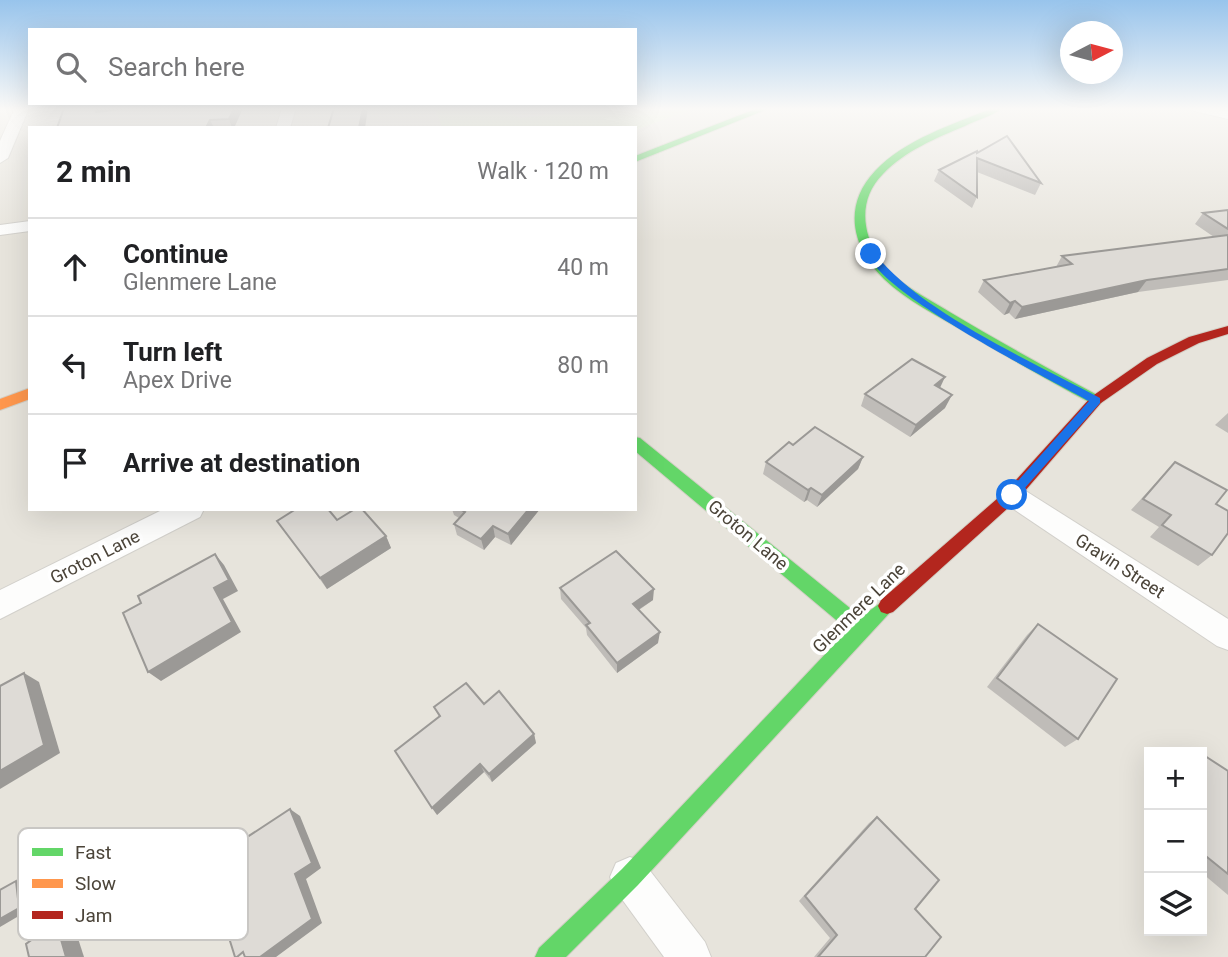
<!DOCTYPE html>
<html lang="en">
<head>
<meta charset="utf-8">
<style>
  body { margin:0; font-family:Roboto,sans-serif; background:#f2f2f2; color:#202124 }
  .controls { position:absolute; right:21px; bottom:21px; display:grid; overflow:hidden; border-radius:0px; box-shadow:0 7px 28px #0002 }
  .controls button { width:63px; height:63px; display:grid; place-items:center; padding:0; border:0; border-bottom:2px solid #e0e0e0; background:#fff; color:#202124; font:35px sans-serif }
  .compass { position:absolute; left:1060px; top:21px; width:63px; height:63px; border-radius:50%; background:#fff; box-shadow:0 7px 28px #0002; rotate:84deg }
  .stop { position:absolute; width:21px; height:21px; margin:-16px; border:5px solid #1a73e8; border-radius:50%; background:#fff }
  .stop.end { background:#1a73e8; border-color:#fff; box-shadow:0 2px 7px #0008 }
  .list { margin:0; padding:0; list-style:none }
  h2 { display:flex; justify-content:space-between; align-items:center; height:91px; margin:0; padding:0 28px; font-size:30px }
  h2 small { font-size:23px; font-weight:400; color:#757577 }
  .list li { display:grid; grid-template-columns:46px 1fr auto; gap:21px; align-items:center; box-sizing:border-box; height:98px; padding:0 28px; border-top:2px solid #e0e0e0 }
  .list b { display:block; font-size:26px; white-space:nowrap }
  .list p { margin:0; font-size:23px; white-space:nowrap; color:#757577 }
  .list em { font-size:23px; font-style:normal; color:#757577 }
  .icon { flex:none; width:38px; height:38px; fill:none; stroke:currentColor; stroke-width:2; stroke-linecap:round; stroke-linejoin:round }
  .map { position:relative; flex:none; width:1228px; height:957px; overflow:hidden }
  .search { position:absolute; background:#fff; box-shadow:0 7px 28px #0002; left:28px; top:28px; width:609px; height:77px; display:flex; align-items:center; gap:18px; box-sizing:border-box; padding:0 24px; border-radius:0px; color:#757577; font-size:26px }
  .panel { position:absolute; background:#fff; box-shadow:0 7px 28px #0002; left:28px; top:126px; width:609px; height:385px; border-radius:0px }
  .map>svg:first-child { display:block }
  .residential { fill:#e7e4dc; fill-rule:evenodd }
  .green { fill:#e1eecf }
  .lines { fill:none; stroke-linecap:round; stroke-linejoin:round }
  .street-casing { stroke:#d2d0cb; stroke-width:2 }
  .fast-casing { stroke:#d3cfc5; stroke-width:2 }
  .slow-casing { stroke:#d3cfc5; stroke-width:2 }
  .jam-casing { stroke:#d3cfc5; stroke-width:2 }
  .street { fill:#fdfdfc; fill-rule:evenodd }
  .fast { fill:#63d668; fill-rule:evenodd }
  .slow { fill:#ff974d; fill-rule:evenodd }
  .jam { fill:#b3261e; fill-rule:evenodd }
  .wall { fill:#bfbcb8 }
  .shaded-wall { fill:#9b9996 }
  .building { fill:#dedbd6; stroke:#9b9996; stroke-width:2 }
  .route { fill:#1a73e8 }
  .labels { text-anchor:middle; stroke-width:7; stroke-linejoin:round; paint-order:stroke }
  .street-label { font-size:18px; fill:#4b4439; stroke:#fff }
  .key { fill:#fff; stroke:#c9c7c4; stroke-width:2 }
  .key-label { font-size:19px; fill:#4b4439 }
</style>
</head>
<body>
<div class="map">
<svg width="1228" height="957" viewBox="0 0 1228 957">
  <rect width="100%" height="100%" fill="#f4f2ee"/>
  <!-- residential -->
  <path class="residential" d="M 0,108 L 1228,108 L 1228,957 L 0,957 ZM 30,128 L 635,128 L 635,509 L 30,509 ZM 1149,752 L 1202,752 L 1202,931 L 1149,931 Z"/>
  <!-- green -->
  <polygon class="green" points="453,108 499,108 520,118 572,112 580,108 696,108 635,130 635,128 442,128 436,110"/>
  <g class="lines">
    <!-- street casing -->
    <g class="street-casing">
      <g id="street">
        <polygon points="15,108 29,108 8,158 0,163 0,141"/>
        <polygon points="282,108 296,108 290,128 276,128"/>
        <polygon points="1192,108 1228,111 1228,119 1194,111"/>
        <polygon points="30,221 30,231 0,235 0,225"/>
        <polygon points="1012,485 1021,488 1228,619 1228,650 1217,646 1003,502 999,495 1003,488"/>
        <polygon points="164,509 204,509 200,517 0,619 0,590"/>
        <polygon points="630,857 644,863 705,942 711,957 664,957 616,891 610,877 616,863"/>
      </g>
    </g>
    <!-- fast casing -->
    <g class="fast-casing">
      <g id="fast">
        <polygon points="758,108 770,108 635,162 635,156"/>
        <path d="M 992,108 L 1003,108 C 992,116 977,120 965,126 C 936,138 905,151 883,174 C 855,202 863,241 887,269 C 904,287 927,298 948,311 C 998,341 1049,369 1101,397 L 1103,400 L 1101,403 L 1091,403 L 1072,393 C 1036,373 1000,353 965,332 C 938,316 907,301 884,279 C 852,248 842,206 875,171 C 905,139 952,125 992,108 Z"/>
        <polygon points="635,437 640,438 861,617 887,598 893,600 896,606 638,885 566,957 535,957 539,948 622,869 848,630 635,451"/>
      </g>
    </g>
    <!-- slow casing -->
    <g class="slow-casing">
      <polygon id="slow" points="30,388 30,399 0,410 0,399"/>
    </g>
    <!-- jam casing -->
    <g class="jam-casing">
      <polygon id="jam" points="1228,326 1228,334 1199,343 1157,364 1101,403 1018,499 893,612 887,614 881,612 878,606 881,600 1006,491 1091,397 1147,358 1189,337"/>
    </g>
    <!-- street -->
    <use href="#street" class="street"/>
    <!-- fast -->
    <use href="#fast" class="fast"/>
    <!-- slow -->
    <use href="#slow" class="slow"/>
    <!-- jam -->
    <use href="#jam" class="jam"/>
  </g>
  <!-- wall -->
  <g class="wall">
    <polygon points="243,108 234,128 57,128 105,111"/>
    <polygon points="977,153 1041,183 1035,195 977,172 977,197 972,208 934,181 939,170"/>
    <polygon points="1228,210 1228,280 1138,292 1015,319 1009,313 1004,315 978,292 984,280 1056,267 1062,256 1214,237 1195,224 1203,213"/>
    <polygon points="939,388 945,408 910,437 861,406 865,394"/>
    <polygon points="1228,413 1228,433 1215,425"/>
    <polygon points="793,445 863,457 858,469 817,507 807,500 804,502 763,474 766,462"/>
    <polygon points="1175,462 1216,504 1212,555 1198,566 1150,537 1159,527 1131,510"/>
    <polygon points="452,509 540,509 511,545 495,537 484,550 457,535 454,524 459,518 454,515"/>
    <polygon points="337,520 386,536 391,548 327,589 277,521"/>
    <polygon points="560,588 653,600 639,610 658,643 617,673 587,635 586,628 561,599"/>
    <polygon points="1038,624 1078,739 1065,747 987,687 1027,635"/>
    <polygon points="484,704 534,734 536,743 492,782 484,772 437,815 439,717 434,707"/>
    <polygon points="1202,754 1228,771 1228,895 1202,873"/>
    <polygon points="877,817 915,909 925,957 814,957 830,938 799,901 869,823"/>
  </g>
  <!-- shaded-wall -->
  <g class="shaded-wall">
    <polygon points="97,108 106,108 102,123 96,112"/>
    <polygon points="234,108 243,108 234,128 232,128 229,119"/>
    <polygon points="363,108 368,108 365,128 359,128"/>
    <polygon points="210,120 214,128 206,128"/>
    <polygon points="1147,280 1138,292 1015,319 1022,307"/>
    <polygon points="1015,301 1009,313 1004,315 1010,303"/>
    <polygon points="945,377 939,390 935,385"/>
    <polygon points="952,395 945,408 910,437 916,425"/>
    <polygon points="863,457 858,469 817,507 822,495"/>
    <polygon points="811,488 807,500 804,502 808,490"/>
    <polygon points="529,509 540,509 511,545 508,534"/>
    <polygon points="493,526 495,537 484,550 481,539"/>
    <polygon points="386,536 391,548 327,589 320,578"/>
    <polygon points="215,554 224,565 238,591 223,599 241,632 161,681 148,672"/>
    <polygon points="654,589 653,600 632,614 633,604"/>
    <polygon points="660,632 658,643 617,673 617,663"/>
    <polygon points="24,673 39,682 60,753 0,789 0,771"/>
    <polygon points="534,734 536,743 492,782 489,774"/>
    <polygon points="480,764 484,772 437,815 432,808"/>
    <polygon points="290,809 300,816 321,868 306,879 322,923 276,957 260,957"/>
    <polygon points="16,881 26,884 29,910 0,927 0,919"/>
    <polygon points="56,922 74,926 84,957 66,957"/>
  </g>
  <!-- building -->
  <g class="building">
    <polygon points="64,108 97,108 96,112 129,108 234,108 229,119 210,120 206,128 57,128"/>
    <polygon points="334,108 363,108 359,128 328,128"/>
    <polygon points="1007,136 1041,183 977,158 977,197 939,170 977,151 977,153"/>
    <polygon points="1228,210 1228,229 1203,213"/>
    <polygon points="1228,235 1228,269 1147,280 1022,307 1015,301 1010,303 984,280 1072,264 1062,256"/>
    <polygon points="912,359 945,377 935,385 952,395 916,425 865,394"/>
    <polygon points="815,427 863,457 822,495 811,488 808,490 766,462 789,442 793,445"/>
    <polygon points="1175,462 1227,490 1216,504 1228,511 1228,533 1212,555 1162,525 1171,515 1143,499"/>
    <polygon points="296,509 328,509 337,520 355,509 362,509 386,536 320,578 277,521"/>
    <polygon points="460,509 529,509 508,534 493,526 481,539 454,524 465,512"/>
    <polygon points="616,551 654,589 633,604 660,632 617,663 586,625 590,623 560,588"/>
    <polygon points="215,554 229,580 214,588 232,622 148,672 123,613 141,603 138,596"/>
    <polygon points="1038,624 1117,679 1078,739 997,678"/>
    <polygon points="24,673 44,745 0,771 0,686"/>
    <polygon points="466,683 484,704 499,691 534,734 489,774 480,764 432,808 395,751 440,716 434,707"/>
    <polygon points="1202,754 1228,771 1228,874 1202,853"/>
    <polygon points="290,809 312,863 295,874 312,919 260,957 245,957 243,952 237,957 235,957 206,864"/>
    <polygon points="877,817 939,880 915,909 941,937 925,957 818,957 837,935 805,896"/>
    <polygon points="16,881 19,908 0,919 0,890"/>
    <polygon points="56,922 66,957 29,957 26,944"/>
  </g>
  <!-- sky -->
  <linearGradient id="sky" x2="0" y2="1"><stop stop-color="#98c4ec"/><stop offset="0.45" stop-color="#faf9f7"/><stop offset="1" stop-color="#faf9f7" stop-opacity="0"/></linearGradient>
  <rect width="1228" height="242" fill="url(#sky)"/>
  <!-- route -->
  <path class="route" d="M 868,252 L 874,252 C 916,310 1035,363 1100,398 L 1100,403 L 1016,498 L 1008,498 L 1008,492 L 1089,401 C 1049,379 874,291 868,252 Z"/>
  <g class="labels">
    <!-- street labels -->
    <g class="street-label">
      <text transform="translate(748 535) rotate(40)" y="6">Groton Lane</text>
      <text transform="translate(95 557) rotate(-27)" y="6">Groton Lane</text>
      <text transform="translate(1120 566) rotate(33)" y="6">Gravin Street</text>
      <text transform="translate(859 608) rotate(-44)" y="6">Glenmere Lane</text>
    </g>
  </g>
  <!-- legend -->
  <rect x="18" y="828" width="230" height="112" rx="10" class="key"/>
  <rect x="32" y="848" width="31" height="8" fill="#63d668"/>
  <rect x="32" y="879" width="31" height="9" fill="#ff974d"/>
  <rect x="32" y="911" width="31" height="8" fill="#b3261e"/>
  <g class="key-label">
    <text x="75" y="859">Fast</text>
    <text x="75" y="890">Slow</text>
    <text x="75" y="922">Jam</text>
  </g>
</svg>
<div class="controls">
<button>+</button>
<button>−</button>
<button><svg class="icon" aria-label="layers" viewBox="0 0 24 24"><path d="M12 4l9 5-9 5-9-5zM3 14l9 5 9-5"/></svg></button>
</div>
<svg class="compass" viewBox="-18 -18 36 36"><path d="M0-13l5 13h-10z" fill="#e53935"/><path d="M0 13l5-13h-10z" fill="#757577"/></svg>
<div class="stop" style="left:1012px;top:495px"></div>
<div class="stop end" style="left:871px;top:254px"></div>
<div class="search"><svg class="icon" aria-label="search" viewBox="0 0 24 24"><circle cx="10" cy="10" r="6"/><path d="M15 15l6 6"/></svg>Search here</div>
<section class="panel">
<h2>2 min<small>Walk · 120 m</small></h2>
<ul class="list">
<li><svg class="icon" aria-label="ahead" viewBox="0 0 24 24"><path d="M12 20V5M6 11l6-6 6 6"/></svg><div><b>Continue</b><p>Glenmere Lane</p></div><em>40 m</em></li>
<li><svg class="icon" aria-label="left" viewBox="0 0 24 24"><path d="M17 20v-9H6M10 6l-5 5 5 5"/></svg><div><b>Turn left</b><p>Apex Drive</p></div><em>80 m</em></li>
<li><svg class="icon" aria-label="arrive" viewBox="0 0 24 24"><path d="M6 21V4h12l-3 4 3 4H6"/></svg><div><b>Arrive at destination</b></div></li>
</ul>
</section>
</div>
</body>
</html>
